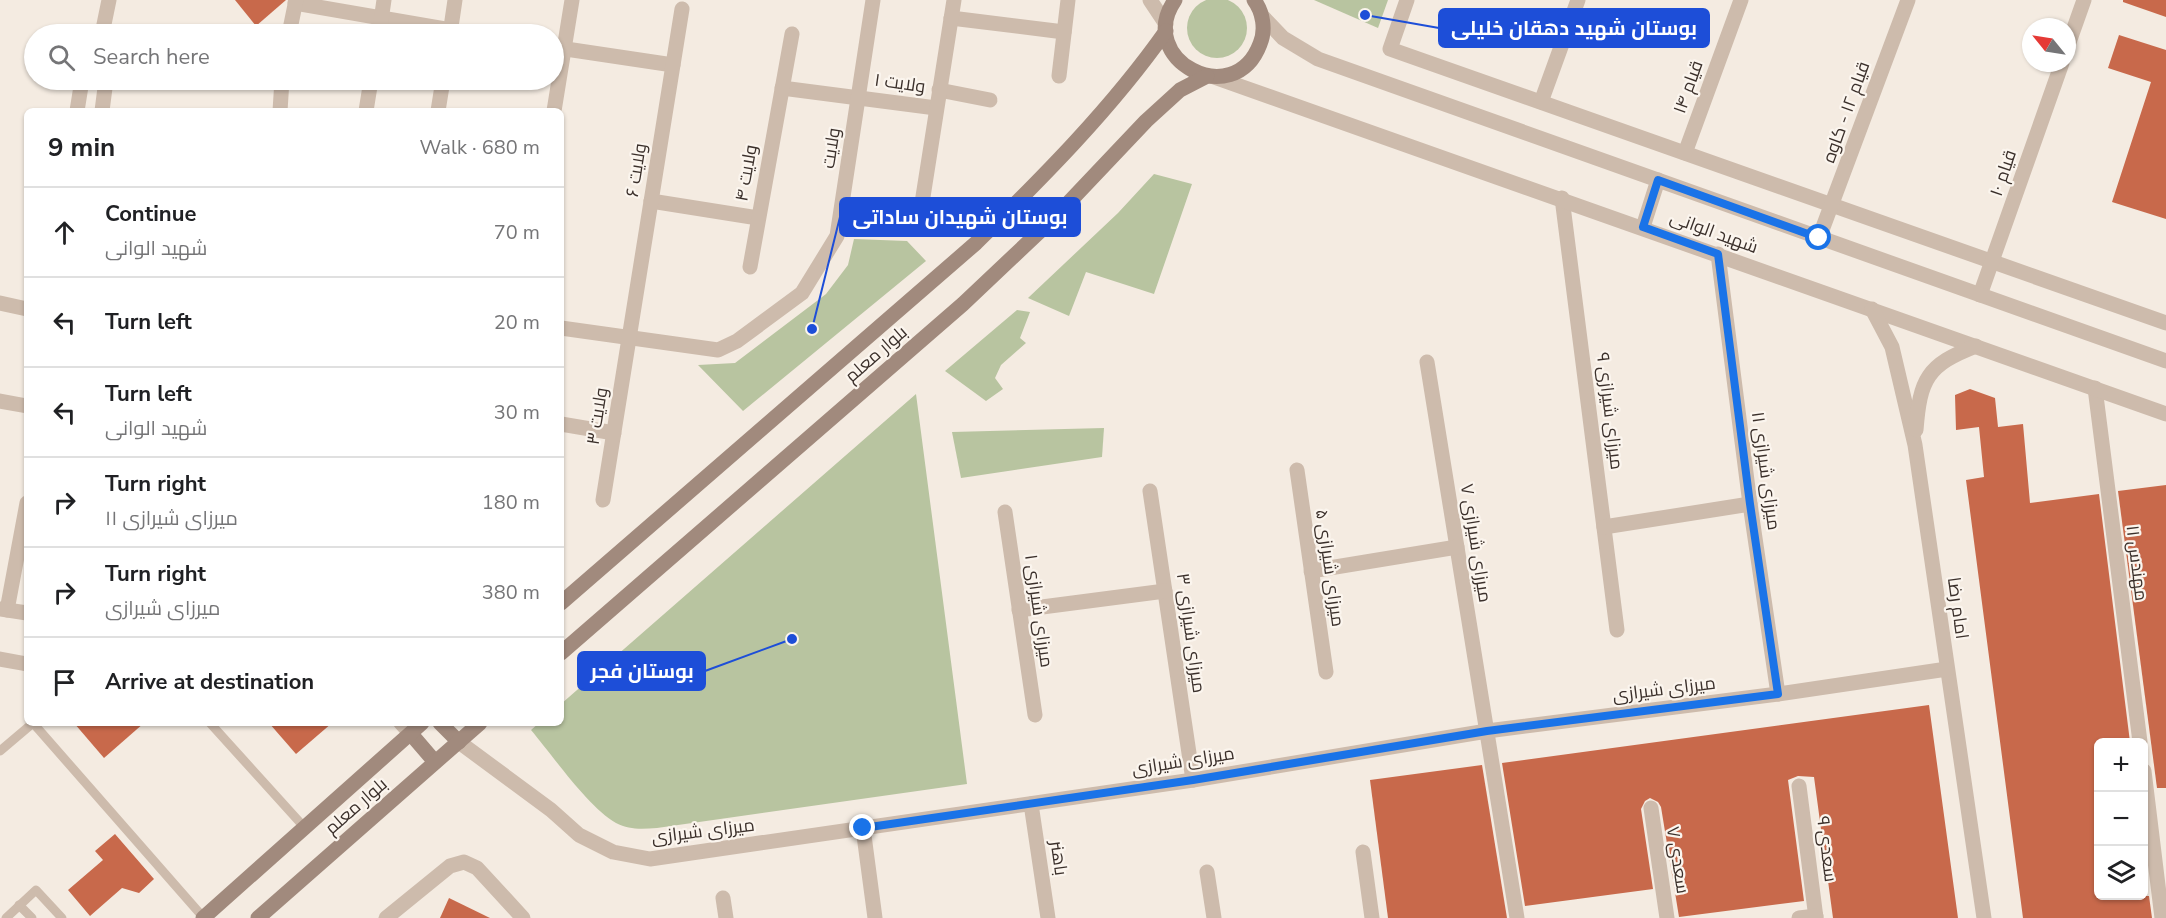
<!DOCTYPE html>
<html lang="en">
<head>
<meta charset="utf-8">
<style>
  body { margin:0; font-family:"Nunito Sans",Cairo,sans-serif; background:#f6f6f6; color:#202124 }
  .controls { position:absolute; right:18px; bottom:18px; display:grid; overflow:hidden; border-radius:9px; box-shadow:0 2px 4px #0004 }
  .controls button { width:54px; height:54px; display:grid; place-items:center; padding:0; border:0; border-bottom:2px solid #e0e0e0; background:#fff; color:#202124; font:30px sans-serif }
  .compass { position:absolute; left:2022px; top:18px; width:54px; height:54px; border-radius:50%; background:#fff; box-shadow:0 2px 4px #0004; rotate:300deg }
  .stop { position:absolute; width:18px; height:18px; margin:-14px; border:4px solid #1a73e8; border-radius:50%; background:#fff }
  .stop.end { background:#1a73e8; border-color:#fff; box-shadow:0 2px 6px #0008 }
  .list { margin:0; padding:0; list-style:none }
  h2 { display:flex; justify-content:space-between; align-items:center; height:78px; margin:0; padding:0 24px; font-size:26px }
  h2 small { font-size:20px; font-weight:400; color:#757577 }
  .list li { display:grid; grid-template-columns:39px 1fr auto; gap:18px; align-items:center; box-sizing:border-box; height:90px; padding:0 24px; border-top:2px solid #e0e0e0 }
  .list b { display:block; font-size:22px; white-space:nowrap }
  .list p { margin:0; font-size:20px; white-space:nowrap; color:#757577 }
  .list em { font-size:20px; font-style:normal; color:#757577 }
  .icon { flex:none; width:33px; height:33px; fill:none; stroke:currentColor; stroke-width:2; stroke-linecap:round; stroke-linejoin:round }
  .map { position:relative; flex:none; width:2166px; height:918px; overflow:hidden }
  .search { position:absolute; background:#fff; box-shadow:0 2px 4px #0004; left:24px; top:24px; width:540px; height:66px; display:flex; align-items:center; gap:15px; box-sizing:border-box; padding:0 21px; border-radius:33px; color:#757577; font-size:22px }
  .panel { position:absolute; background:#fff; box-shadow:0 2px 4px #0004; left:24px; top:108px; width:540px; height:618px; border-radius:9px }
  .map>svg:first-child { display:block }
  .green { fill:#b8c4a0 }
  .building { fill:#c8694b }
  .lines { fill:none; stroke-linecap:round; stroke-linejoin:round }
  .service { stroke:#cdbbac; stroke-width:9 }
  .minor { stroke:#cdbbac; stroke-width:15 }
  .tertiary { stroke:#cdbbac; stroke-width:15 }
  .secondary { stroke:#a18a7d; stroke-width:15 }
  .route { stroke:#1a73e8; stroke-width:8 }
  .labels { text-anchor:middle; stroke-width:4.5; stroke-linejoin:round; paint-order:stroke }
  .street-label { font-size:18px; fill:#3b302b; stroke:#fbf5ee }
  .leader { fill:none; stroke:#1d4ed8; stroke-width:2 }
  .callout-dot { fill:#1d4ed8; stroke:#fbf5ee; stroke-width:2 }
  .callout { fill:#1d4ed8; stroke:#1d4ed8; stroke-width:2 }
  .callout-label { font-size:20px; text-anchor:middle; font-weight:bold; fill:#fff }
</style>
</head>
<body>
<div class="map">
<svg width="2166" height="918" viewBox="0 0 2166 918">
  <rect width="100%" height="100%" fill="#f4ebe1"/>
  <!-- green -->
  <g class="green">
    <circle cx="1217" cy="28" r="30"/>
    <polygon points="1314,0 1388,0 1378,28"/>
    <polygon points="1154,174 1192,184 1154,294 1086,272 1069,316 1028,298 1118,213"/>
    <polygon points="854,239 907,241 926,261 743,411 698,365 735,363 826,294 848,265"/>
    <polygon points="1017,310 1030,312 1020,338 1026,343 1001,365 995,378 1003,389 986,401 945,371"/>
    <path d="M 916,394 L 967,784 L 657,828 C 642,829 629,830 616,823 C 588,807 553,756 531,730 L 539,723 L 561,723 L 561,704 Z"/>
    <polygon points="1104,428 1102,457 961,478 952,432"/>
  </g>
  <!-- building -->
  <g class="building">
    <polygon points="235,0 286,0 256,26"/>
    <polygon points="2123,0 2166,0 2166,17 2123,2"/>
    <polygon points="2119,35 2166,50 2166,219 2112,202 2151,82 2108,68"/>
    <polygon points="1970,389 1995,398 1998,427 2023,424 2030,503 2099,494 2130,742 2098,742 2098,896 2149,896 2152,918 2023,918 1966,480 1984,477 1979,427 1956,430 1955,395"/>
    <polygon points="2166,485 2166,788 2157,788 2118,491"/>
    <polygon points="1929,705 1958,918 1833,918 1814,777 1798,776 1788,780 1804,901 1679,917 1661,807 1658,802 1650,798 1645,801 1641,809 1653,889 1525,906 1502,763"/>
    <polygon points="74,723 144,723 104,758"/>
    <polygon points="269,723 332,723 296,754"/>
    <polygon points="1482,765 1507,918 1388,918 1370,780"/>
    <polygon points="115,834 154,879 139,893 122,888 90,916 68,890 103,860 95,851"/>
    <polygon points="449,898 490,918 440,918"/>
  </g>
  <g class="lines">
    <!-- service -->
    <g class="service">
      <polyline points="210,723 305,828"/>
      <polyline points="0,751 33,723 203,917"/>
      <polyline points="19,905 32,918"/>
      <polyline points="6,918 36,890 62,918"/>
    </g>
    <!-- minor -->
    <g class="minor">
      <polyline points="1407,0 1390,49 2166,323"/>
      <polyline points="295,3 451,30"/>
      <polyline points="951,18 1064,32"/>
      <polyline points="289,34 296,0"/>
      <polyline points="379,34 384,0"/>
      <polyline points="450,34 455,0"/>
      <polyline points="2067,48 2084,0"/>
      <polyline points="566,49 673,65"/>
      <polyline points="1059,76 1068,0"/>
      <polyline points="782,88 936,108"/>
      <polyline points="939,90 990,100"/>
      <polyline points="1541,102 1578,0"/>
      <polyline points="280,111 282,80"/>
      <polyline points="366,111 371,80"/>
      <polyline points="438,111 443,80"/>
      <polyline points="554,111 572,0"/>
      <polyline points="1685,153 1741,0"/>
      <polyline points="1562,198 1617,630"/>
      <polyline points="651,201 758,218"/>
      <polyline points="922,203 954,0"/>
      <polyline points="1819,238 1908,0"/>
      <polyline points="1718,254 1750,504 1778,694"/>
      <polyline points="750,267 792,34"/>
      <polyline points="1980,295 2062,63"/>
      <polyline points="561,328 718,350 737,341 802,293 837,236 873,0"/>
      <polyline points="1427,362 1517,918"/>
      <polyline points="2095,388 2140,742"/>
      <polyline points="0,401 27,406"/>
      <polyline points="561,424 614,433"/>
      <polyline points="1297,470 1326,672"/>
      <polyline points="1150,491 1193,780"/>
      <polyline points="603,500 682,9"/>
      <polyline points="1005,512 1035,715"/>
      <polyline points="1604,527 1750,504"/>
      <polyline points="1311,571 1457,547"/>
      <polyline points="0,609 27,613"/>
      <polyline points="7,610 27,503"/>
      <polyline points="1019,610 1165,591"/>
      <polyline points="0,659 27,664"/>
      <polyline points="2144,771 2162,918"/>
      <polyline points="1799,786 1816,918"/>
      <polyline points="1651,808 1667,918"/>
      <polyline points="863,828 875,918"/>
      <polyline points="1363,852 1372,918"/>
      <polyline points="1207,872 1214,918"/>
      <polyline points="723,898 726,918"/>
      <polyline points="386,918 450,866 464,862 477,868 523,918"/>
      <polyline points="1799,918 1816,916"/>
    </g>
    <!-- tertiary -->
    <g class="tertiary">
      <polyline points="1150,0 1166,24"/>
      <polyline points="1262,16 1283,38 1318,59 2166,361"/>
      <polyline points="102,34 109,0"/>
      <polyline points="1214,77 2166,414"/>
      <polyline points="77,111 82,80"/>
      <polyline points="102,111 106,80"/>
      <polyline points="1643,227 1658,180"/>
      <polyline points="0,303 27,309"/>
      <polyline points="1872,309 1892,347 1915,445 1984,918"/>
      <path d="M 1916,430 C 1920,379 1927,365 1976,346"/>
      <polyline points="401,723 411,734"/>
      <polyline points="459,742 551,810 579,835 613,852 650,859 1193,780 1487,731 1778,694 1947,669"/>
      <polyline points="1031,804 1048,918"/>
    </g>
    <!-- secondary -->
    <g class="secondary">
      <path d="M 1175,0 C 1134,59 1234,113 1260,44 C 1266,30 1263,12 1254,0"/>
      <path d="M 561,603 L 976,243 C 1043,177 1111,109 1166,31"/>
      <polyline points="561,653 963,304 1055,217 1146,121 1180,90 1207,76"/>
      <polyline points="440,723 459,742"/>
      <polyline points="411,734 435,762"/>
      <polyline points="203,918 422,723"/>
      <polyline points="258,918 480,723"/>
    </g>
  </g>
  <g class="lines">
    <!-- route -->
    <polyline class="route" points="863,828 1193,780 1487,731 1778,694 1750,504 1718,254 1643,227 1658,180 1819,238"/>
  </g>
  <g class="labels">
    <!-- street labels -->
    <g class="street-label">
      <text transform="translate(900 83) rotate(8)" y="6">ولایت ۱</text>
      <text transform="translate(1688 87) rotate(-70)" y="6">قیام ۱۴</text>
      <text transform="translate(1846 112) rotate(-70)" y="6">قیام ۱۲ - کاوه</text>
      <text transform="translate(831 148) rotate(-81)" y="6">ولایت</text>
      <text transform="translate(636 170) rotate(-81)" y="6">ولایت ۶</text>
      <text transform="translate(746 173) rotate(-80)" y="6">ولایت ۴</text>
      <text transform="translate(2003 173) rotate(-71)" y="6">قیام ۱۰</text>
      <text transform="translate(1714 232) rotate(20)" y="6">شهید الوانی</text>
      <text transform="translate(876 354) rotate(-41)" y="6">بلوار معلم</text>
      <text transform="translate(1610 411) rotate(83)" y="6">میرزای شیرازی ۹</text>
      <text transform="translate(597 416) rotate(-81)" y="6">ولایت ۳</text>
      <text transform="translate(1766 471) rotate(82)" y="6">میرزای شیرازی ۱۱</text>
      <text transform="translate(1476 543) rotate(81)" y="6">میرزای شیرازی ۷</text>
      <text transform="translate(2137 563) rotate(83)" y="6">مهندس ۱۱</text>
      <text transform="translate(1330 568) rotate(82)" y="6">میرزای شیرازی ۵</text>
      <text transform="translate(1958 608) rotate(82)" y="6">امام رضا</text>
      <text transform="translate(1039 611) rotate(82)" y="6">میرزای شیرازی ۱</text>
      <text transform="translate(1191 633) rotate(82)" y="6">میرزای شیرازی ۳</text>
      <text transform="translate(1664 689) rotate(-7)" y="6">میرزای شیرازی</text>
      <text transform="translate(1183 761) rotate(-9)" y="6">میرزای شیرازی</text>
      <text transform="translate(356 806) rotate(-41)" y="6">بلوار معلم</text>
      <text transform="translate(703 831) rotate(-7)" y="6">میرزای شیرازی</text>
      <text transform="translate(1827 849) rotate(83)" y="6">سعدی ۹</text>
      <text transform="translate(1059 858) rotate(82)" y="6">باهنر</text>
      <text transform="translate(1678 860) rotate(81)" y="6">سعدی ۷</text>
    </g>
  </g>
  <!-- callouts -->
  <path class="leader" d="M1365 15L1439 28M812 329L840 217M792 639L705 671"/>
  <g class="callout-dot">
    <circle cx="1365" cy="15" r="6"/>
    <circle cx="812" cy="329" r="6"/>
    <circle cx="792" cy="639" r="6"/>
  </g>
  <g class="callout">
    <rect x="1439" y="9" width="270" height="38" rx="6"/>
    <rect x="840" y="198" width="240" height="38" rx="6"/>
    <rect x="578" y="652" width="127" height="38" rx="6"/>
  </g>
  <g class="callout-label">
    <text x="1574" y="35">بوستان شهید دهقان خلیلی</text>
    <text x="960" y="224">بوستان شهیدان ساداتی</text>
    <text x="642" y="678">بوستان فجر</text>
  </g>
</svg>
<div class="controls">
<button>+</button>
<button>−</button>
<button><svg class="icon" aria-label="layers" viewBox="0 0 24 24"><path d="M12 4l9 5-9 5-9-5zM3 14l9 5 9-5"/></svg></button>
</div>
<svg class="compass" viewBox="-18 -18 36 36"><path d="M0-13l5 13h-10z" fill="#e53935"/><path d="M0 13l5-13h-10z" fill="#757577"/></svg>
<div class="stop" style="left:1819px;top:238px"></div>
<div class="stop end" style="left:863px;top:828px"></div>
<div class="search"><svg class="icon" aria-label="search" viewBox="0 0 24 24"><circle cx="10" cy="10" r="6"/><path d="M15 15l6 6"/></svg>Search here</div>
<section class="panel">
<h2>9 min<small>Walk · 680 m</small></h2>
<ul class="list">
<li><svg class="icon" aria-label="ahead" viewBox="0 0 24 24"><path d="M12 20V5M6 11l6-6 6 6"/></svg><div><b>Continue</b><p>شهید الوانی</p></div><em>70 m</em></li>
<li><svg class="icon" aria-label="left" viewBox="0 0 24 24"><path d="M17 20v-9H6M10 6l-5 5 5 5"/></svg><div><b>Turn left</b></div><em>20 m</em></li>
<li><svg class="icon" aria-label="left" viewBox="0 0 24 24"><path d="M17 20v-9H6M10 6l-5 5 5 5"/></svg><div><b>Turn left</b><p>شهید الوانی</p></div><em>30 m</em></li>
<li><svg class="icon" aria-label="right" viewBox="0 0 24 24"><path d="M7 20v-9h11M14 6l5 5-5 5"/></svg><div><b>Turn right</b><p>میرزای شیرازی ۱۱</p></div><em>180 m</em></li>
<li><svg class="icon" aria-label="right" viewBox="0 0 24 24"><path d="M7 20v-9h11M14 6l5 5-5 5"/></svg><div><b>Turn right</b><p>میرزای شیرازی</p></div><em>380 m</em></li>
<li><svg class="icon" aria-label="arrive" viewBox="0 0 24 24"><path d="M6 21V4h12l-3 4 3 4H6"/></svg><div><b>Arrive at destination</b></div></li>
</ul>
</section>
</div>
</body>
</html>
